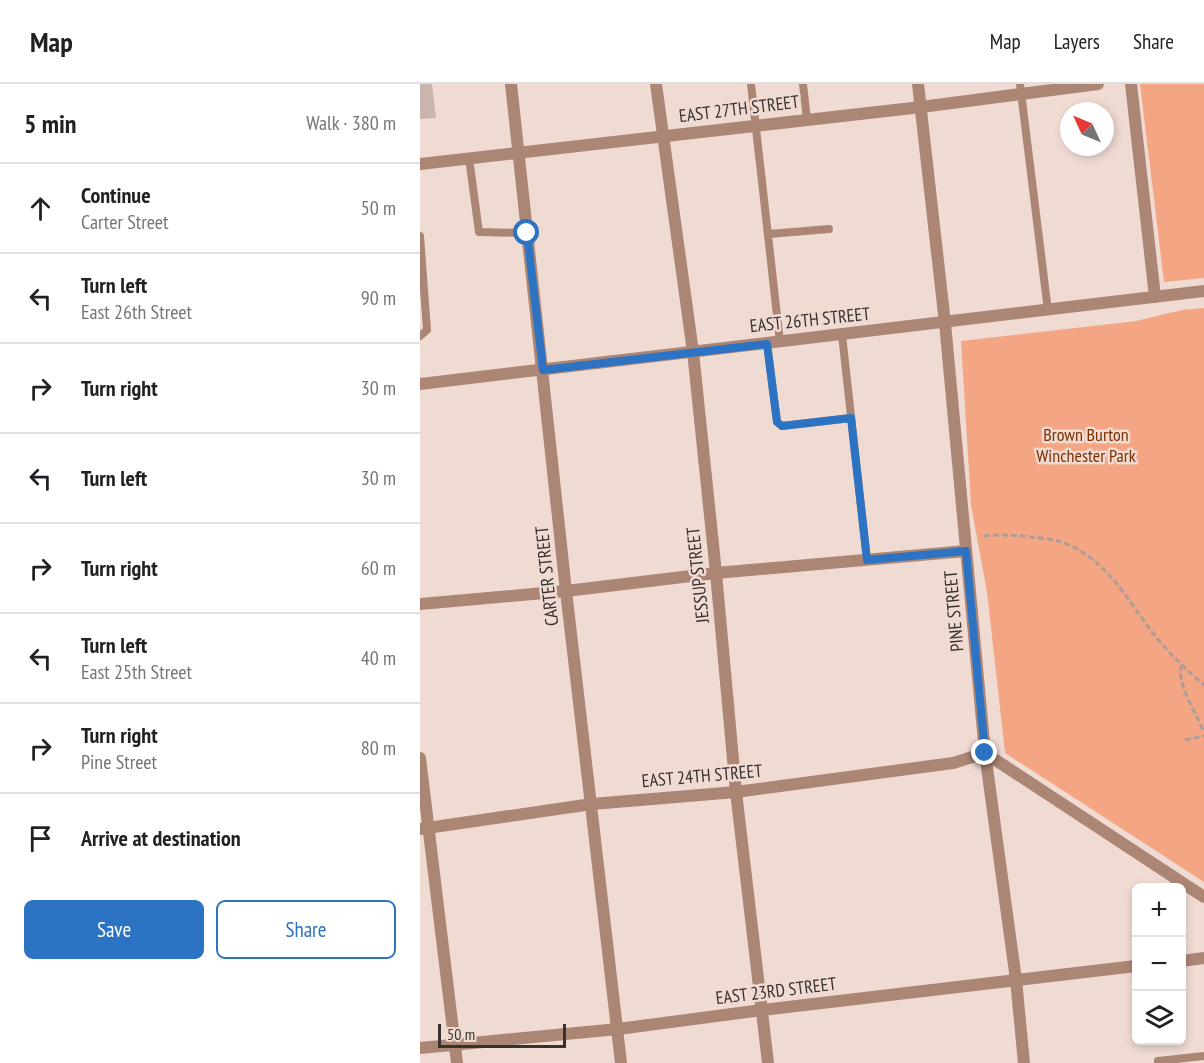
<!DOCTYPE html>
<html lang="en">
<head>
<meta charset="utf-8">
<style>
  body { margin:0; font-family:"PT Sans Narrow",sans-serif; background:#f6f6f6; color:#202124 }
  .controls { position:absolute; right:18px; bottom:18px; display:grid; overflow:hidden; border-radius:9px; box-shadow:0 3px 9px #0003 }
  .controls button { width:54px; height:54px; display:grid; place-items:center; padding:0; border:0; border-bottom:2px solid #e0e0e0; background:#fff; color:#202124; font:30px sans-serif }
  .compass { position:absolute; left:640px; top:18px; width:54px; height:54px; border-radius:50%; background:#fff; box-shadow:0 3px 9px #0003; rotate:314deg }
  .scale { position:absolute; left:18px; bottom:15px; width:128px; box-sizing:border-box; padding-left:6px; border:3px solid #38312d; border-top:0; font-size:16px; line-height:21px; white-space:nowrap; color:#38312d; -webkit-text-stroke:4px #f0dbd3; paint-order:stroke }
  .stop { position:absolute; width:18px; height:18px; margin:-14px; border:4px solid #2d73c4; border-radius:50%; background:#fff }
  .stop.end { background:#2d73c4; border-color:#fff; box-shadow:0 2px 6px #0008 }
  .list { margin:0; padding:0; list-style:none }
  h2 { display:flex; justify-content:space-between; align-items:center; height:78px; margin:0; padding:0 24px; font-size:26px }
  h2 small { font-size:20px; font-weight:400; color:#757577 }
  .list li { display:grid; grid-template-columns:39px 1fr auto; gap:18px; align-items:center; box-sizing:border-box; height:90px; padding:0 24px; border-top:2px solid #e0e0e0 }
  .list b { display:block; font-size:22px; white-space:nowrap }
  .list p { margin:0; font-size:20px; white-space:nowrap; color:#757577 }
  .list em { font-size:20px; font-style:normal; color:#757577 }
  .actions { display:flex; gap:12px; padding:18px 24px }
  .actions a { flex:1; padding:14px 0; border:2px solid #2d73c4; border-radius:9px; text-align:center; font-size:21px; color:#2d73c4 }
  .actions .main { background:#2d73c4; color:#fff }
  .icon { flex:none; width:33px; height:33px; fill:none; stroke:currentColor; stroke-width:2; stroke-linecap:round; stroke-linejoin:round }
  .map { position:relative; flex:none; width:784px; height:979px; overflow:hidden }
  header { display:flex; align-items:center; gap:36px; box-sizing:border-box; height:84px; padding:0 30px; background:#fff; border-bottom:2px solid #e0e0e0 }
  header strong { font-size:28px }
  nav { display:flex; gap:33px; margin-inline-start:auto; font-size:21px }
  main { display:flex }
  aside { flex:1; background:#fff }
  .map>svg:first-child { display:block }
  .green { fill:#f4a684 }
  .building { fill:#c9b5ad }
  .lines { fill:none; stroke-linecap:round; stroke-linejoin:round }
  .path { stroke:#ad9d96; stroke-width:3; stroke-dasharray:6 3; stroke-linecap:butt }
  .service { stroke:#ac8675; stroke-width:8 }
  .minor { stroke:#ac8675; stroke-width:12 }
  .route { stroke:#2d73c4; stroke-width:8 }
  .labels { text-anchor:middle; stroke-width:5; stroke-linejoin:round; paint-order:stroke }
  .street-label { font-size:18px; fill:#38312d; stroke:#f0dbd3 }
  .park-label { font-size:18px; fill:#7d3001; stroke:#f0dbd3 }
</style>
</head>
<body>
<header>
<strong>Map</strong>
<nav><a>Map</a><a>Layers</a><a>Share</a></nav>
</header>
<main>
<aside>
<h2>5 min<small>Walk · 380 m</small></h2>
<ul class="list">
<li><svg class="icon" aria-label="ahead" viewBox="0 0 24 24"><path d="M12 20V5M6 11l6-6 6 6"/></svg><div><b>Continue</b><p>Carter Street</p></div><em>50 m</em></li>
<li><svg class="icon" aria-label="left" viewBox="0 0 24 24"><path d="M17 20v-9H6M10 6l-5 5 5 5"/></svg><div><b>Turn left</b><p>East 26th Street</p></div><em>90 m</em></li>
<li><svg class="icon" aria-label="right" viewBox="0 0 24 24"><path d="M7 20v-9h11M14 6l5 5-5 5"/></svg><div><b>Turn right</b></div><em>30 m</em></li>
<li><svg class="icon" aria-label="left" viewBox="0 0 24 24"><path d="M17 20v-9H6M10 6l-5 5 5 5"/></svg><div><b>Turn left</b></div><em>30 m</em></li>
<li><svg class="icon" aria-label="right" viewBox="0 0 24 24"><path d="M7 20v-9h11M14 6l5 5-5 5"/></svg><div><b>Turn right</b></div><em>60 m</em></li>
<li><svg class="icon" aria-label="left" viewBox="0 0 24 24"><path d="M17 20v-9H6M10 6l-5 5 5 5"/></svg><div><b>Turn left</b><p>East 25th Street</p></div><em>40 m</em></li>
<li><svg class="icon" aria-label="right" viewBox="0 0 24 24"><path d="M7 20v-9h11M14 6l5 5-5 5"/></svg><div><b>Turn right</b><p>Pine Street</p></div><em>80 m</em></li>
<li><svg class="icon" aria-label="arrive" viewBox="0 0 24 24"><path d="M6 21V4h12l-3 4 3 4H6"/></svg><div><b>Arrive at destination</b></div></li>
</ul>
<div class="actions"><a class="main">Save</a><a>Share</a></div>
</aside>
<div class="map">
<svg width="784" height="979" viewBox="0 0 784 979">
  <rect width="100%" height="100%" fill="#f0dbd3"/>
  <!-- green -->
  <g class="green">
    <polygon points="720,0 784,0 784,194 744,198"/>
    <polygon points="784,224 784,798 585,669 567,508 551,421 541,257 716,237 762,226"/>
  </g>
  <!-- building -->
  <polygon class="building" points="0,0 12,0 16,34 0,35"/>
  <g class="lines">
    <!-- path -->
    <g class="path">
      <path d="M 564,452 C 579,450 594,451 610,453 C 620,454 632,455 642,458 C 685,474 706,513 732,548 C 747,567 765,585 784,601"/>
      <path d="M 762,581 C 754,595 778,633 784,648"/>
      <polyline points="765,656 784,652"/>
    </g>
    <!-- service -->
    <g class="service">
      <polyline points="331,0 360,258"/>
      <polyline points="383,0 387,36"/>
      <polyline points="600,0 628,227"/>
      <polyline points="49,74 59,148 107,149"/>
      <polyline points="349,150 409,145"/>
      <polyline points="0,152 7,246 0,252"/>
      <polyline points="422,251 447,476"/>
      <polyline points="347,259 357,338 362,342 431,334"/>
      <polyline points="738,977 784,972"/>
    </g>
    <!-- minor -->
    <g class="minor">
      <polyline points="91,0 146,507 201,979"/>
      <polyline points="236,0 273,268 296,489 316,708 348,979"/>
      <polyline points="498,0 525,239 565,669 596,896 604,979"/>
      <polyline points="711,0 735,213"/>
      <polyline points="0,80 501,23 678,0"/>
      <polyline points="0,300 784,207"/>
      <polyline points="0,520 146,507 296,489 546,467"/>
      <polyline points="0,674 37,979"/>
      <polyline points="0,745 172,720 316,708 533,679 565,669 784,813"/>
      <polyline points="762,877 784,874"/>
      <polyline points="0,964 198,945 342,926 716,882"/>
    </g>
  </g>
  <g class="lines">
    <!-- route -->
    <polyline class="route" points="107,149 123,286 347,260 357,338 362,342 431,334 447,476 546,467 565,669"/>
  </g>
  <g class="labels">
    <!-- street labels -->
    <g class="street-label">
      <text transform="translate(319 25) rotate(-7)" y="6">EAST 27TH STREET</text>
      <text transform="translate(390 236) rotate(-6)" y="6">EAST 26TH STREET</text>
      <text transform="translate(278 491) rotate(-96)" y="6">JESSUP STREET</text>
      <text transform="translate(127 492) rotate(-96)" y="6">CARTER STREET</text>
      <text transform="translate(534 527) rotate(-95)" y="6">PINE STREET</text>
      <text transform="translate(282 692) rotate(-5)" y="6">EAST 24TH STREET</text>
      <text transform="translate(356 907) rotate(-7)" y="6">EAST 23RD STREET</text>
    </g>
    <!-- park labels -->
    <g class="park-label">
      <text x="666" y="357">Brown Burton<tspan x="666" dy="21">Winchester Park</tspan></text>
    </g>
  </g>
</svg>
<div class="controls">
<button>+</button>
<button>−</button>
<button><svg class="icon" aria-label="layers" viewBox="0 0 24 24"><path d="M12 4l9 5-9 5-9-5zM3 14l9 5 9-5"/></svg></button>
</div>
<svg class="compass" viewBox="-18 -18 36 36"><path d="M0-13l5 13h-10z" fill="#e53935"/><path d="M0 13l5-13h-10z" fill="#757577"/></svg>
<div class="scale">50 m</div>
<div class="stop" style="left:107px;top:149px"></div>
<div class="stop end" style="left:565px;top:669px"></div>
</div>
</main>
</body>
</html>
